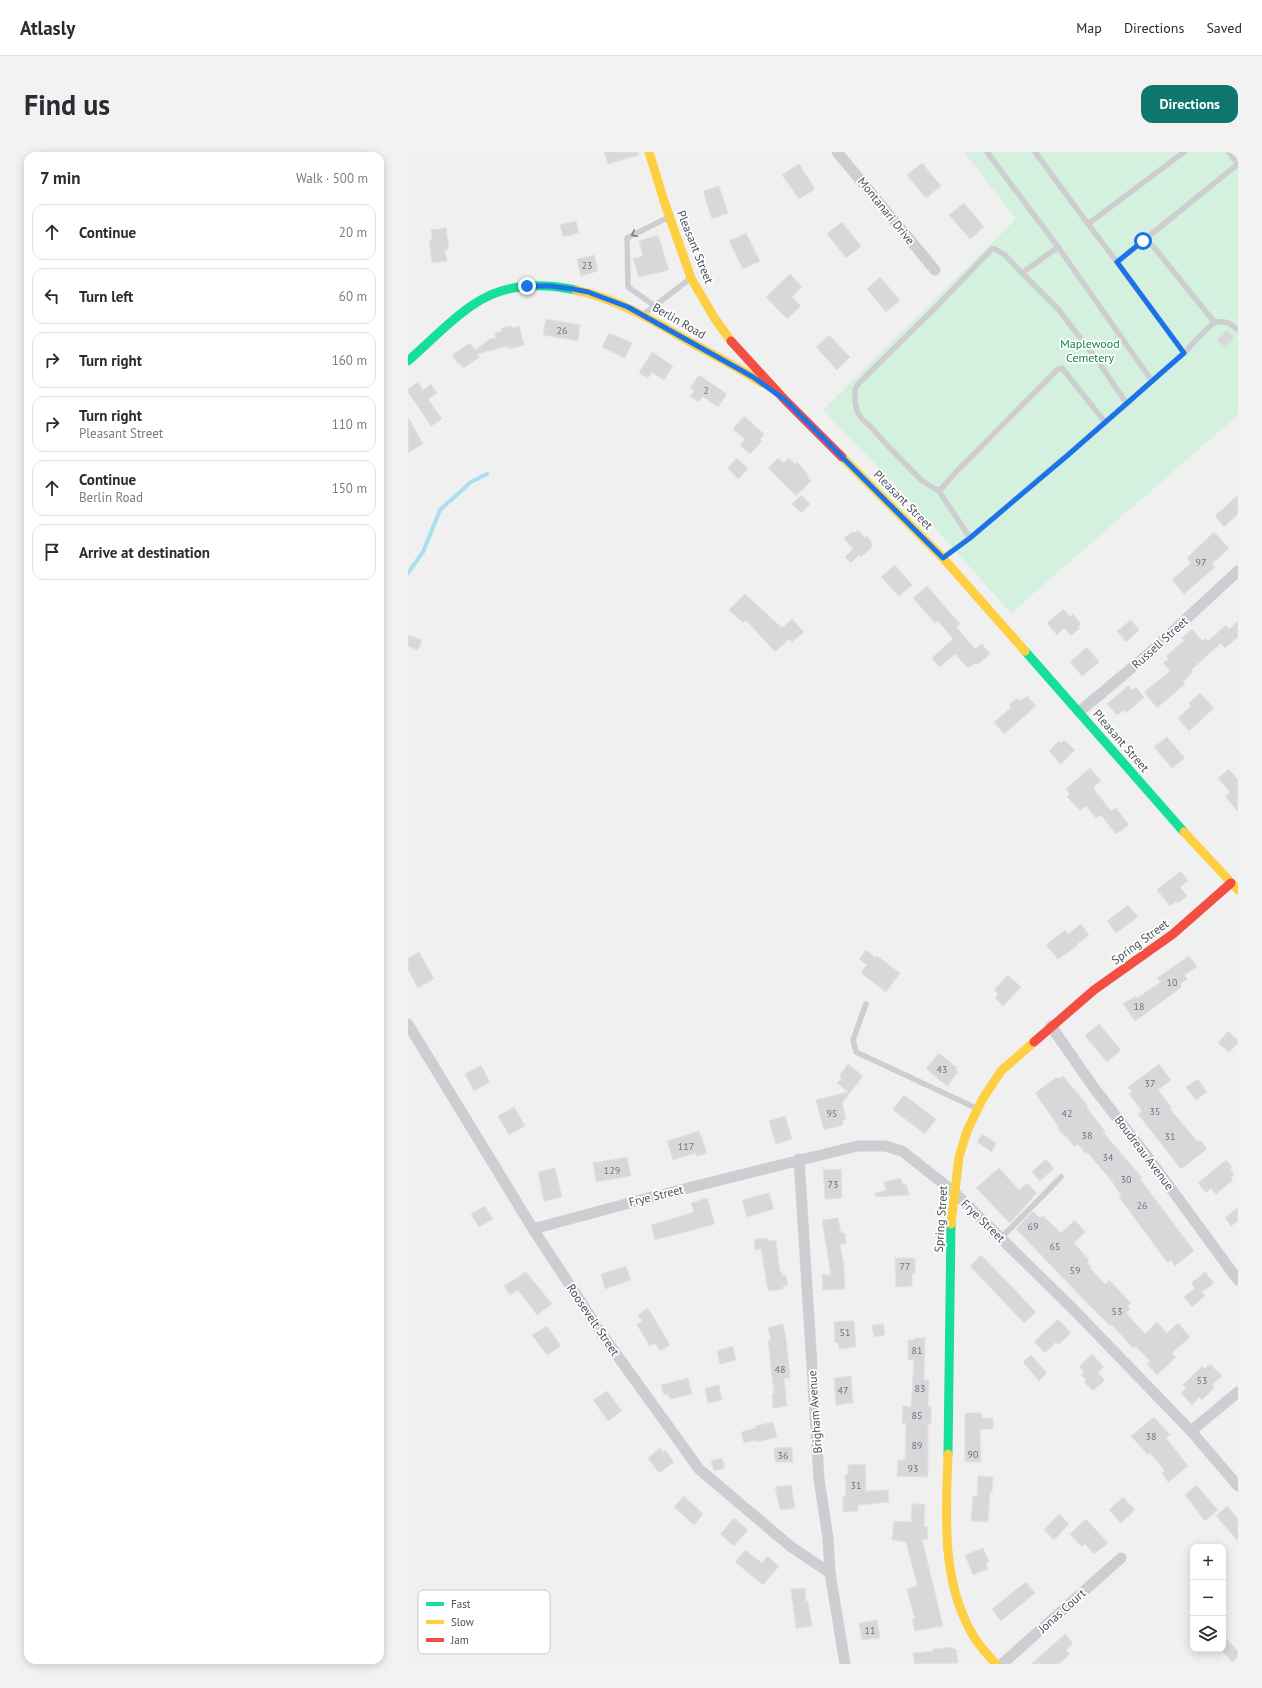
<!DOCTYPE html>
<html lang="en">
<head>
<meta charset="utf-8">
<style>
  body { margin:0; font-family:"PT Sans",sans-serif; background:#f2f2f3; color:#2b2b33 }
  .controls { position:absolute; right:12px; bottom:12px; display:grid; overflow:hidden; border-radius:8px; box-shadow:0 2px 10px #0003 }
  .controls button { width:36px; height:36px; display:grid; place-items:center; padding:0; border:0; border-bottom:1px solid #e1e1e2; background:#fff; color:#2b2b33; font:20px sans-serif }
  .stop { position:absolute; width:12px; height:12px; margin:-9px; border:3px solid #1a73e8; border-radius:50%; background:#fff }
  .stop.end { background:#1a73e8; border-color:#fff; box-shadow:0 1px 4px #0008 }
  .list { margin:0; padding:0; list-style:none }
  h2 { display:flex; justify-content:space-between; align-items:center; height:52px; margin:0; padding:0 16px; font-size:17px }
  h2 small { font-size:13px; font-weight:400; color:#7c7c81 }
  .list li { display:grid; grid-template-columns:26px 1fr auto; gap:12px; align-items:center; box-sizing:border-box; height:56px; margin:0 8px 8px; padding:0 8px; border:1px solid #e1e1e2; border-radius:12px }
  .list b { display:block; font-size:15px; white-space:nowrap }
  .list p { margin:0; font-size:13px; white-space:nowrap; color:#7c7c81 }
  .list em { font-size:13px; font-style:normal; color:#7c7c81 }
  .icon { flex:none; width:22px; height:22px; fill:none; stroke:currentColor; stroke-width:2; stroke-linecap:round; stroke-linejoin:round }
  .map { position:relative; flex:none; width:830px; height:1512px; overflow:hidden; border-radius:12px }
  header { display:flex; align-items:center; gap:24px; box-sizing:border-box; height:56px; padding:0 20px; background:#fff; border-bottom:1px solid #e1e1e2 }
  header strong { font-size:19px }
  nav { display:flex; gap:22px; margin-inline-start:auto; font-size:14px }
  .intro { display:flex; align-items:center; justify-content:space-between; box-sizing:border-box; height:96px; padding:0 24px }
  h1 { margin:0; font-size:28px }
  .button { padding:10px 18px; border-radius:12px; background:#0f766e; color:#fff; font-size:14px; font-weight:700 }
  main { display:flex; gap:24px; padding:0 24px }
  aside { flex:1; background:#fff; border-radius:12px; box-shadow:0 2px 10px #0003 }
  .map>svg:first-child { display:block }
  .green { fill:#d4f0de }
  .lines { fill:none; stroke-linecap:round; stroke-linejoin:round }
  .stream { stroke:#a8e0ef; stroke-width:4 }
  .building { fill:#d8d8da; stroke:#e2e2e3 }
  .lane { stroke:#ccced1; stroke-width:5.5 }
  .street { stroke:#ccced1; stroke-width:11 }
  .fast { stroke:#16e098; stroke-width:9 }
  .slow { stroke:#ffcf43; stroke-width:9 }
  .jam { stroke:#f24e42; stroke-width:9 }
  .oneway { stroke:#767d86 }
  .route { stroke:#1a73e8; stroke-width:5 }
  .labels { text-anchor:middle; stroke-width:3.5; stroke-linejoin:round; paint-order:stroke }
  .number-label { font-size:10px; fill:#6d757e }
  .street-label { font-size:12px; fill:#47525d; stroke:#fff }
  .park-label { font-size:12px; fill:#15804a; stroke:#fff }
  .key { fill:#fff; stroke:#c8cbce; stroke-width:1 }
  .key-label { font-size:11px; fill:#47525d }
</style>
</head>
<body>
<header>
<strong>Atlasly</strong>
<nav><a>Map</a><a>Directions</a><a>Saved</a></nav>
</header>
<div class="intro"><h1>Find us</h1><a class="button">Directions</a></div>
<main>
<aside>
<h2>7 min<small>Walk · 500 m</small></h2>
<ul class="list">
<li><svg class="icon" aria-label="ahead" viewBox="0 0 24 24"><path d="M12 20V5M6 11l6-6 6 6"/></svg><div><b>Continue</b></div><em>20 m</em></li>
<li><svg class="icon" aria-label="left" viewBox="0 0 24 24"><path d="M17 20v-9H6M10 6l-5 5 5 5"/></svg><div><b>Turn left</b></div><em>60 m</em></li>
<li><svg class="icon" aria-label="right" viewBox="0 0 24 24"><path d="M7 20v-9h11M14 6l5 5-5 5"/></svg><div><b>Turn right</b></div><em>160 m</em></li>
<li><svg class="icon" aria-label="right" viewBox="0 0 24 24"><path d="M7 20v-9h11M14 6l5 5-5 5"/></svg><div><b>Turn right</b><p>Pleasant Street</p></div><em>110 m</em></li>
<li><svg class="icon" aria-label="ahead" viewBox="0 0 24 24"><path d="M12 20V5M6 11l6-6 6 6"/></svg><div><b>Continue</b><p>Berlin Road</p></div><em>150 m</em></li>
<li><svg class="icon" aria-label="arrive" viewBox="0 0 24 24"><path d="M6 21V4h12l-3 4 3 4H6"/></svg><div><b>Arrive at destination</b></div></li>
</ul>
</aside>
<div class="map">
<svg width="830" height="1512" viewBox="0 0 830 1512">
  <rect width="100%" height="100%" fill="#f1f0f0"/>
  <!-- green -->
  <polygon class="green" points="556,0 830,0 830,263 603,461 498,344 415,258 608,67"/>
  <g class="lines">
    <!-- stream -->
    <polyline class="stream" points="0,421 15,400 32,358 63,330 79,322"/>
  </g>
  <!-- building -->
  <g class="building">
    <polygon points="196,0 230,0 231,3 200,12"/>
    <polygon points="514,11 533,34 518,46 499,23"/>
    <polygon points="391,12 407,37 391,47 374,23"/>
    <polygon points="311,34 320,61 304,67 295,39"/>
    <polygon points="556,51 576,75 562,87 541,63"/>
    <polygon points="168,69 171,81 155,85 152,73"/>
    <polygon points="434,70 453,94 438,106 419,82"/>
    <polygon points="38,76 41,97 37,98 39,109 24,111 21,88 24,88 23,78"/>
    <polygon points="338,81 352,109 335,117 321,89"/>
    <polygon points="250,83 261,118 231,125 225,107 235,104 231,89"/>
    <polygon points="186,103 190,119 173,124 169,107"/>
    <polygon points="382,122 394,135 384,145 393,154 379,167 358,145"/>
    <polygon points="472,125 492,148 478,160 459,137"/>
    <polygon points="138,167 172,173 170,189 135,183"/>
    <polygon points="103,174 104,176 111,174 116,193 101,197 100,194 69,202 72,205 55,216 51,211 50,212 44,203 62,191 67,198 82,187 88,186 87,181 94,179 93,176"/>
    <polygon points="819,178 826,186 816,195 809,188"/>
    <polygon points="201,181 224,191 217,206 194,195"/>
    <polygon points="421,183 442,205 429,218 408,195"/>
    <polygon points="244,200 265,214 256,228 244,220 240,226 231,221"/>
    <polygon points="291,223 319,242 310,255 294,244 291,250 282,244 286,239 282,236"/>
    <polygon points="10,230 15,238 23,232 29,241 20,247 34,267 23,274 0,240 0,237"/>
    <polygon points="336,264 356,282 352,287 354,289 342,302 332,293 337,287 325,277"/>
    <polygon points="0,265 15,292 0,301"/>
    <polygon points="329,306 340,317 330,327 320,316"/>
    <polygon points="370,306 375,311 381,306 387,312 389,310 401,324 399,325 403,329 388,344 360,316"/>
    <polygon points="393,343 402,352 393,361 384,352"/>
    <polygon points="830,343 830,362 816,375 807,364"/>
    <polygon points="450,378 457,386 459,384 465,392 463,393 464,395 453,405 451,403 443,411 437,405 445,397 436,386 445,379 446,381"/>
    <polygon points="806,380 821,396 804,412 807,415 776,442 764,428 783,411 779,406"/>
    <polygon points="487,413 504,433 491,444 473,425"/>
    <polygon points="519,434 552,472 548,475 567,497 574,492 582,502 569,513 567,511 560,516 547,502 532,515 524,506 545,487 530,469 527,471 505,446"/>
    <polygon points="337,442 374,476 384,467 396,480 384,490 381,487 367,500 338,468 335,471 321,458"/>
    <polygon points="655,457 662,465 665,462 673,472 670,475 672,476 663,484 656,476 649,483 639,471"/>
    <polygon points="723,468 731,478 718,490 709,479"/>
    <polygon points="830,469 830,485 817,496 813,491 783,518 785,520 775,530 777,532 749,556 736,540 762,519 755,511 761,507 758,504 776,489 774,486 784,477 794,489 797,486 800,489 818,473 821,477"/>
    <polygon points="0,483 14,488 10,498 0,494"/>
    <polygon points="679,495 691,510 674,524 662,510"/>
    <polygon points="720,534 725,538 728,535 736,545 718,561 716,558 709,563 699,552"/>
    <polygon points="792,541 806,556 781,579 770,566 783,554 781,551"/>
    <polygon points="619,544 628,554 596,582 586,570 598,560 603,555 601,553 609,546 612,549"/>
    <polygon points="759,585 777,606 764,616 746,595"/>
    <polygon points="656,588 667,598 653,612 641,599 651,589 653,591"/>
    <polygon points="682,616 693,629 685,636 703,659 708,656 721,673 708,682 693,663 688,666 678,654 672,658 659,645 662,642 658,637"/>
    <polygon points="821,617 830,628 830,660 817,644 822,640 810,626"/>
    <polygon points="773,719 780,729 772,735 779,744 770,751 768,749 762,754 749,738"/>
    <polygon points="720,753 730,765 708,781 699,769"/>
    <polygon points="673,772 681,783 668,793 669,794 650,807 638,793 657,778 660,782"/>
    <polygon points="458,798 468,806 469,804 492,821 478,840 453,821 459,813 451,807"/>
    <polygon points="11,800 26,827 10,836 0,818 0,806"/>
    <polygon points="781,804 789,815 776,823 779,827 772,832 774,835 727,869 715,852 728,844 729,846 753,830 749,826"/>
    <polygon points="600,823 613,835 595,854 587,846 590,842 586,838"/>
    <polygon points="691,872 713,898 699,910 677,884"/>
    <polygon points="820,879 830,888 830,891 821,900 810,891"/>
    <polygon points="531,901 549,916 548,918 550,920 539,934 518,917"/>
    <polygon points="440,912 455,924 434,951 438,967 434,969 435,973 416,978 408,948 440,940 429,931 434,926 431,924"/>
    <polygon points="751,912 763,928 750,938 764,956 762,957 790,990 792,988 799,997 773,1017 730,962 734,959 721,942 724,939 720,935"/>
    <polygon points="73,913 82,930 66,939 57,922"/>
    <polygon points="655,924 680,954 678,955 697,979 695,980 734,1026 732,1027 786,1099 767,1114 763,1108 759,1110 711,1045 713,1043 703,1028 679,1000 677,1001 670,992 666,995 658,984 657,985 649,976 651,975 627,941 649,925 651,927"/>
    <polygon points="790,927 799,940 788,948 778,935"/>
    <polygon points="496,943 528,967 517,982 485,958"/>
    <polygon points="106,955 117,974 101,983 90,964"/>
    <polygon points="377,964 384,987 368,992 361,969"/>
    <polygon points="291,979 299,1001 289,1004 287,1001 265,1008 259,989"/>
    <polygon points="574,982 588,991 584,1000 569,990"/>
    <polygon points="219,1005 223,1024 188,1030 185,1011"/>
    <polygon points="638,1007 646,1017 632,1029 624,1020"/>
    <polygon points="818,1008 824,1015 822,1017 826,1022 823,1025 825,1028 808,1042 803,1036 798,1041 790,1031"/>
    <polygon points="147,1016 154,1045 136,1049 130,1020"/>
    <polygon points="591,1016 611,1038 619,1031 629,1041 602,1071 568,1036"/>
    <polygon points="433,1017 434,1046 417,1047 415,1018"/>
    <polygon points="493,1026 495,1033 498,1032 501,1043 468,1045 467,1041 478,1038 476,1030"/>
    <polygon points="361,1041 366,1057 339,1065 334,1048"/>
    <polygon points="299,1046 307,1072 247,1088 243,1073 286,1060 283,1051"/>
    <polygon points="77,1054 85,1067 71,1075 63,1062"/>
    <polygon points="830,1055 830,1069 823,1074 817,1066"/>
    <polygon points="625,1059 632,1066 635,1064 653,1081 667,1068 677,1080 666,1091 681,1108 679,1110 683,1115 682,1116 697,1132 701,1128 723,1151 720,1154 722,1157 718,1161 737,1182 749,1170 759,1181 770,1171 782,1185 764,1201 768,1205 749,1223 739,1212 742,1209 727,1194 725,1196 703,1172 702,1174 681,1153 608,1077"/>
    <polygon points="430,1066 433,1081 437,1081 438,1091 432,1092 436,1114 437,1137 415,1138 414,1123 423,1123 414,1068"/>
    <polygon points="359,1086 360,1089 368,1088 372,1120 374,1120 374,1124 378,1123 380,1134 375,1134 375,1137 360,1139 353,1097 347,1098 346,1087"/>
    <polygon points="573,1103 628,1160 616,1171 562,1114"/>
    <polygon points="487,1106 507,1106 507,1122 504,1122 504,1134 488,1135"/>
    <polygon points="218,1114 223,1128 197,1137 193,1122"/>
    <polygon points="118,1120 144,1152 129,1163 110,1138 102,1143 96,1134"/>
    <polygon points="797,1120 806,1131 794,1140 797,1144 784,1155 776,1145 787,1136 783,1131"/>
    <polygon points="240,1156 262,1193 252,1199 247,1191 242,1194 229,1173 234,1169 230,1163"/>
    <polygon points="650,1167 663,1181 650,1193 648,1190 637,1201 626,1190"/>
    <polygon points="439,1169 446,1169 448,1195 431,1197 430,1190 427,1191 426,1170"/>
    <polygon points="375,1172 378,1187 382,1226 376,1226 379,1254 365,1256 364,1242 366,1242 360,1188 363,1188 360,1176"/>
    <polygon points="475,1172 477,1183 466,1185 464,1173"/>
    <polygon points="139,1174 153,1194 139,1203 124,1183"/>
    <polygon points="506,1186 517,1186 516,1228 521,1228 520,1255 523,1255 523,1272 520,1272 520,1325 489,1324 490,1308 497,1308 498,1271 494,1271 495,1254 503,1255 506,1208 500,1208 500,1188 506,1188"/>
    <polygon points="325,1194 328,1208 312,1212 309,1199"/>
    <polygon points="684,1202 696,1215 690,1221 697,1228 685,1239 676,1230 678,1228 673,1223 676,1220 671,1215"/>
    <polygon points="623,1203 639,1221 631,1229 615,1210"/>
    <polygon points="802,1212 814,1224 804,1233 806,1236 794,1248 791,1245 784,1253 773,1241 778,1236 775,1233 794,1214 797,1217"/>
    <polygon points="443,1224 445,1251 428,1253 426,1226"/>
    <polygon points="280,1226 284,1242 262,1247 260,1242 256,1243 253,1233"/>
    <polygon points="311,1233 314,1248 300,1251 297,1236"/>
    <polygon points="199,1239 214,1259 200,1269 185,1248"/>
    <polygon points="557,1261 574,1261 574,1266 585,1266 585,1277 572,1277 573,1310 557,1310"/>
    <polygon points="746,1265 762,1283 758,1286 780,1314 760,1330 754,1321 757,1319 742,1301 740,1303 723,1284"/>
    <polygon points="365,1270 369,1285 349,1290 349,1288 336,1291 333,1280 348,1276 347,1274"/>
    <polygon points="384,1295 385,1310 367,1310 366,1296"/>
    <polygon points="252,1296 255,1300 257,1298 266,1310 251,1321 240,1306"/>
    <polygon points="314,1306 317,1316 306,1319 303,1309"/>
    <polygon points="457,1312 458,1339 480,1338 481,1350 450,1353 450,1359 435,1360 435,1344 438,1344 437,1323 440,1323 440,1313"/>
    <polygon points="570,1324 585,1325 584,1340 582,1340 580,1370 563,1369 565,1344 569,1344"/>
    <polygon points="383,1333 387,1356 372,1358 367,1335"/>
    <polygon points="788,1333 810,1358 797,1369 777,1343"/>
    <polygon points="276,1344 295,1362 286,1373 266,1355"/>
    <polygon points="715,1345 727,1358 713,1371 701,1358"/>
    <polygon points="504,1352 517,1352 516,1374 520,1375 519,1388 514,1387 535,1474 507,1479 504,1467 507,1467 499,1437 508,1434 509,1432 498,1390 484,1388 486,1369 503,1370"/>
    <polygon points="819,1354 830,1367 830,1389 808,1364"/>
    <polygon points="651,1362 661,1372 646,1388 636,1378"/>
    <polygon points="326,1366 340,1378 326,1394 312,1382"/>
    <polygon points="678,1367 700,1391 686,1402 677,1392 674,1395 662,1382"/>
    <polygon points="575,1396 581,1410 578,1411 580,1417 565,1423 557,1403"/>
    <polygon points="337,1398 354,1411 359,1404 371,1414 355,1433 327,1410"/>
    <polygon points="618,1430 627,1441 593,1469 584,1457"/>
    <polygon points="397,1436 398,1449 400,1449 404,1474 388,1476 383,1437"/>
    <polygon points="469,1468 472,1486 454,1488 451,1471"/>
    <polygon points="657,1482 665,1491 658,1498 662,1502 651,1512 623,1512"/>
    <polygon points="815,1483 830,1499 830,1512 826,1512 815,1500"/>
    <polygon points="545,1495 545,1497 548,1497 550,1511 507,1512 505,1501 525,1499 525,1497"/>
  </g>
  <g class="lines">
    <!-- lane -->
    <g class="lane">
      <polyline points="579,0 650,95"/>
      <polyline points="627,0 680,72 776,0"/>
      <polyline points="821,0 830,12"/>
      <polyline points="680,72 709,110"/>
      <polyline points="735,89 830,12"/>
      <polyline points="614,121 597,103 587,97 584,97 527,156 452,230 447,237 447,248 449,259 454,267 463,275 479,293 514,329 531,339 562,386 719,252"/>
      <polyline points="247,154 220,135 219,86 261,65"/>
      <polyline points="236,162 283,126"/>
      <path d="M 807,171 L 745,94 L 735,89 L 709,110 L 776,201 C 783,194 798,176 806,171 C 814,167 824,172 830,178"/>
      <polyline points="744,229 719,252 690,209 650,157 614,121 650,95 744,229 776,201"/>
      <polyline points="531,339 548,320 650,217 654,216 697,270"/>
      <polyline points="535,405 562,386"/>
      <polyline points="458,852 445,888 448,900 570,957"/>
      <polyline points="593,1086 653,1025"/>
    </g>
    <!-- street -->
    <g class="street">
      <polyline points="429,0 527,118"/>
      <polyline points="671,560 738,504 830,419"/>
      <polyline points="0,872 125,1077 196,1185 291,1317 382,1394 422,1421"/>
      <polyline points="643,874 686,936 742,1008 830,1128"/>
      <polyline points="391,1007 411,1327 420,1386 422,1421 437,1512"/>
      <polyline points="125,1077 240,1046 449,994 477,994 494,999 546,1040 666,1158 783,1279 830,1334"/>
      <polyline points="783,1279 830,1240"/>
      <polyline points="594,1512 713,1406"/>
    </g>
    <!-- fast -->
    <g class="fast">
      <path d="M 0,209 C 57,158 83,120 168,138"/>
      <polyline points="617,499 776,680"/>
      <polyline points="540,1302 543,1072"/>
    </g>
    <!-- slow -->
    <g class="slow">
      <polyline points="241,0 256,49 283,126 307,167 323,189"/>
      <path d="M 168,138 C 209,147 246,169 282,190 C 306,203 331,216 354,231"/>
      <polyline points="434,305 535,406 617,499"/>
      <polyline points="776,680 830,738"/>
      <polyline points="543,1072 551,1005 559,979 574,948 593,919 626,890"/>
      <path d="M 540,1302 C 538,1361 533,1424 562,1478 C 568,1491 579,1502 588,1512"/>
    </g>
    <!-- jam -->
    <g class="jam">
      <polyline points="323,189 377,248 434,305"/>
      <polyline points="626,890 686,838 765,782 823,731"/>
    </g>
  </g>
  <!-- one-way arrows -->
  <defs><path id="oneway-chevron" d="M-2-3.5L2.5 0L-2 3.5" fill="none" stroke-width="1.6" stroke-linecap="round" stroke-linejoin="round"/></defs>
  <use class="oneway" href="#oneway-chevron" transform="translate(226 82) rotate(154)"/>
  <g class="lines">
    <!-- route -->
    <polyline class="route" points="119,134 142,134 165,137 180,140 220,155 345,225 377,248 535,406 562,386 660,303 776,201 709,110 735,89"/>
  </g>
  <g class="labels">
    <!-- number labels -->
    <g class="number-label">
      <text x="179" y="117">23</text>
      <text x="154" y="182">26</text>
      <text x="298" y="242">2</text>
      <text x="793" y="414">97</text>
      <text x="764" y="834">10</text>
      <text x="731" y="858">18</text>
      <text x="534" y="921">43</text>
      <text x="742" y="935">37</text>
      <text x="747" y="963">35</text>
      <text x="424" y="965">95</text>
      <text x="659" y="965">42</text>
      <text x="679" y="987">38</text>
      <text x="762" y="988">31</text>
      <text x="278" y="998">117</text>
      <text x="700" y="1009">34</text>
      <text x="204" y="1022">129</text>
      <text x="718" y="1031">30</text>
      <text x="425" y="1036">73</text>
      <text x="734" y="1057">26</text>
      <text x="625" y="1078">69</text>
      <text x="647" y="1098">65</text>
      <text x="497" y="1118">77</text>
      <text x="667" y="1122">59</text>
      <text x="709" y="1163">53</text>
      <text x="437" y="1184">51</text>
      <text x="509" y="1202">81</text>
      <text x="372" y="1221">48</text>
      <text x="794" y="1232">53</text>
      <text x="512" y="1240">83</text>
      <text x="435" y="1242">47</text>
      <text x="509" y="1267">85</text>
      <text x="743" y="1288">38</text>
      <text x="509" y="1297">89</text>
      <text x="565" y="1306">90</text>
      <text x="375" y="1307">36</text>
      <text x="505" y="1320">93</text>
      <text x="448" y="1337">31</text>
      <text x="462" y="1482">11</text>
    </g>
    <!-- street labels -->
    <g class="street-label">
      <text transform="translate(478 59) rotate(51)" y="4">Montanari Drive</text>
      <text transform="translate(287 95) rotate(68)" y="4">Pleasant Street</text>
      <text transform="translate(271 169) rotate(30)" y="4">Berlin Road</text>
      <text transform="translate(495 348) rotate(45)" y="4">Pleasant Street</text>
      <text transform="translate(752 491) rotate(-42)" y="4">Russell Street</text>
      <text transform="translate(713 589) rotate(49)" y="4">Pleasant Street</text>
      <text transform="translate(732 790) rotate(-36)" y="4">Spring Street</text>
      <text transform="translate(736 1001) rotate(53)" y="4">Boudreau Avenue</text>
      <text transform="translate(248 1044) rotate(-14)" y="4">Frye Street</text>
      <text transform="translate(533 1067) rotate(-86)" y="4">Spring Street</text>
      <text transform="translate(575 1069) rotate(44)" y="4">Frye Street</text>
      <text transform="translate(185 1168) rotate(56)" y="4">Roosevelt Street</text>
      <text transform="translate(407 1260) rotate(-94)" y="4">Brigham Avenue</text>
      <text transform="translate(654 1459) rotate(-42)" y="4">Jonas Court</text>
    </g>
    <!-- park labels -->
    <g class="park-label">
      <text x="682" y="196">Maplewood<tspan x="682" dy="14">Cemetery</tspan></text>
    </g>
  </g>
  <!-- legend -->
  <rect x="10" y="1438" width="132" height="64" rx="6" class="key"/>
  <rect x="18" y="1450" width="18" height="4" fill="#16e098"/>
  <rect x="18" y="1468" width="18" height="4" fill="#ffcf43"/>
  <rect x="18" y="1486" width="18" height="4" fill="#f24e42"/>
  <g class="key-label">
    <text x="43" y="1456">Fast</text>
    <text x="43" y="1474">Slow</text>
    <text x="43" y="1492">Jam</text>
  </g>
</svg>
<div class="controls">
<button>+</button>
<button>−</button>
<button><svg class="icon" aria-label="layers" viewBox="0 0 24 24"><path d="M12 4l9 5-9 5-9-5zM3 14l9 5 9-5"/></svg></button>
</div>
<div class="stop" style="left:735px;top:89px"></div>
<div class="stop end" style="left:119px;top:134px"></div>
</div>
</main>
</body>
</html>
